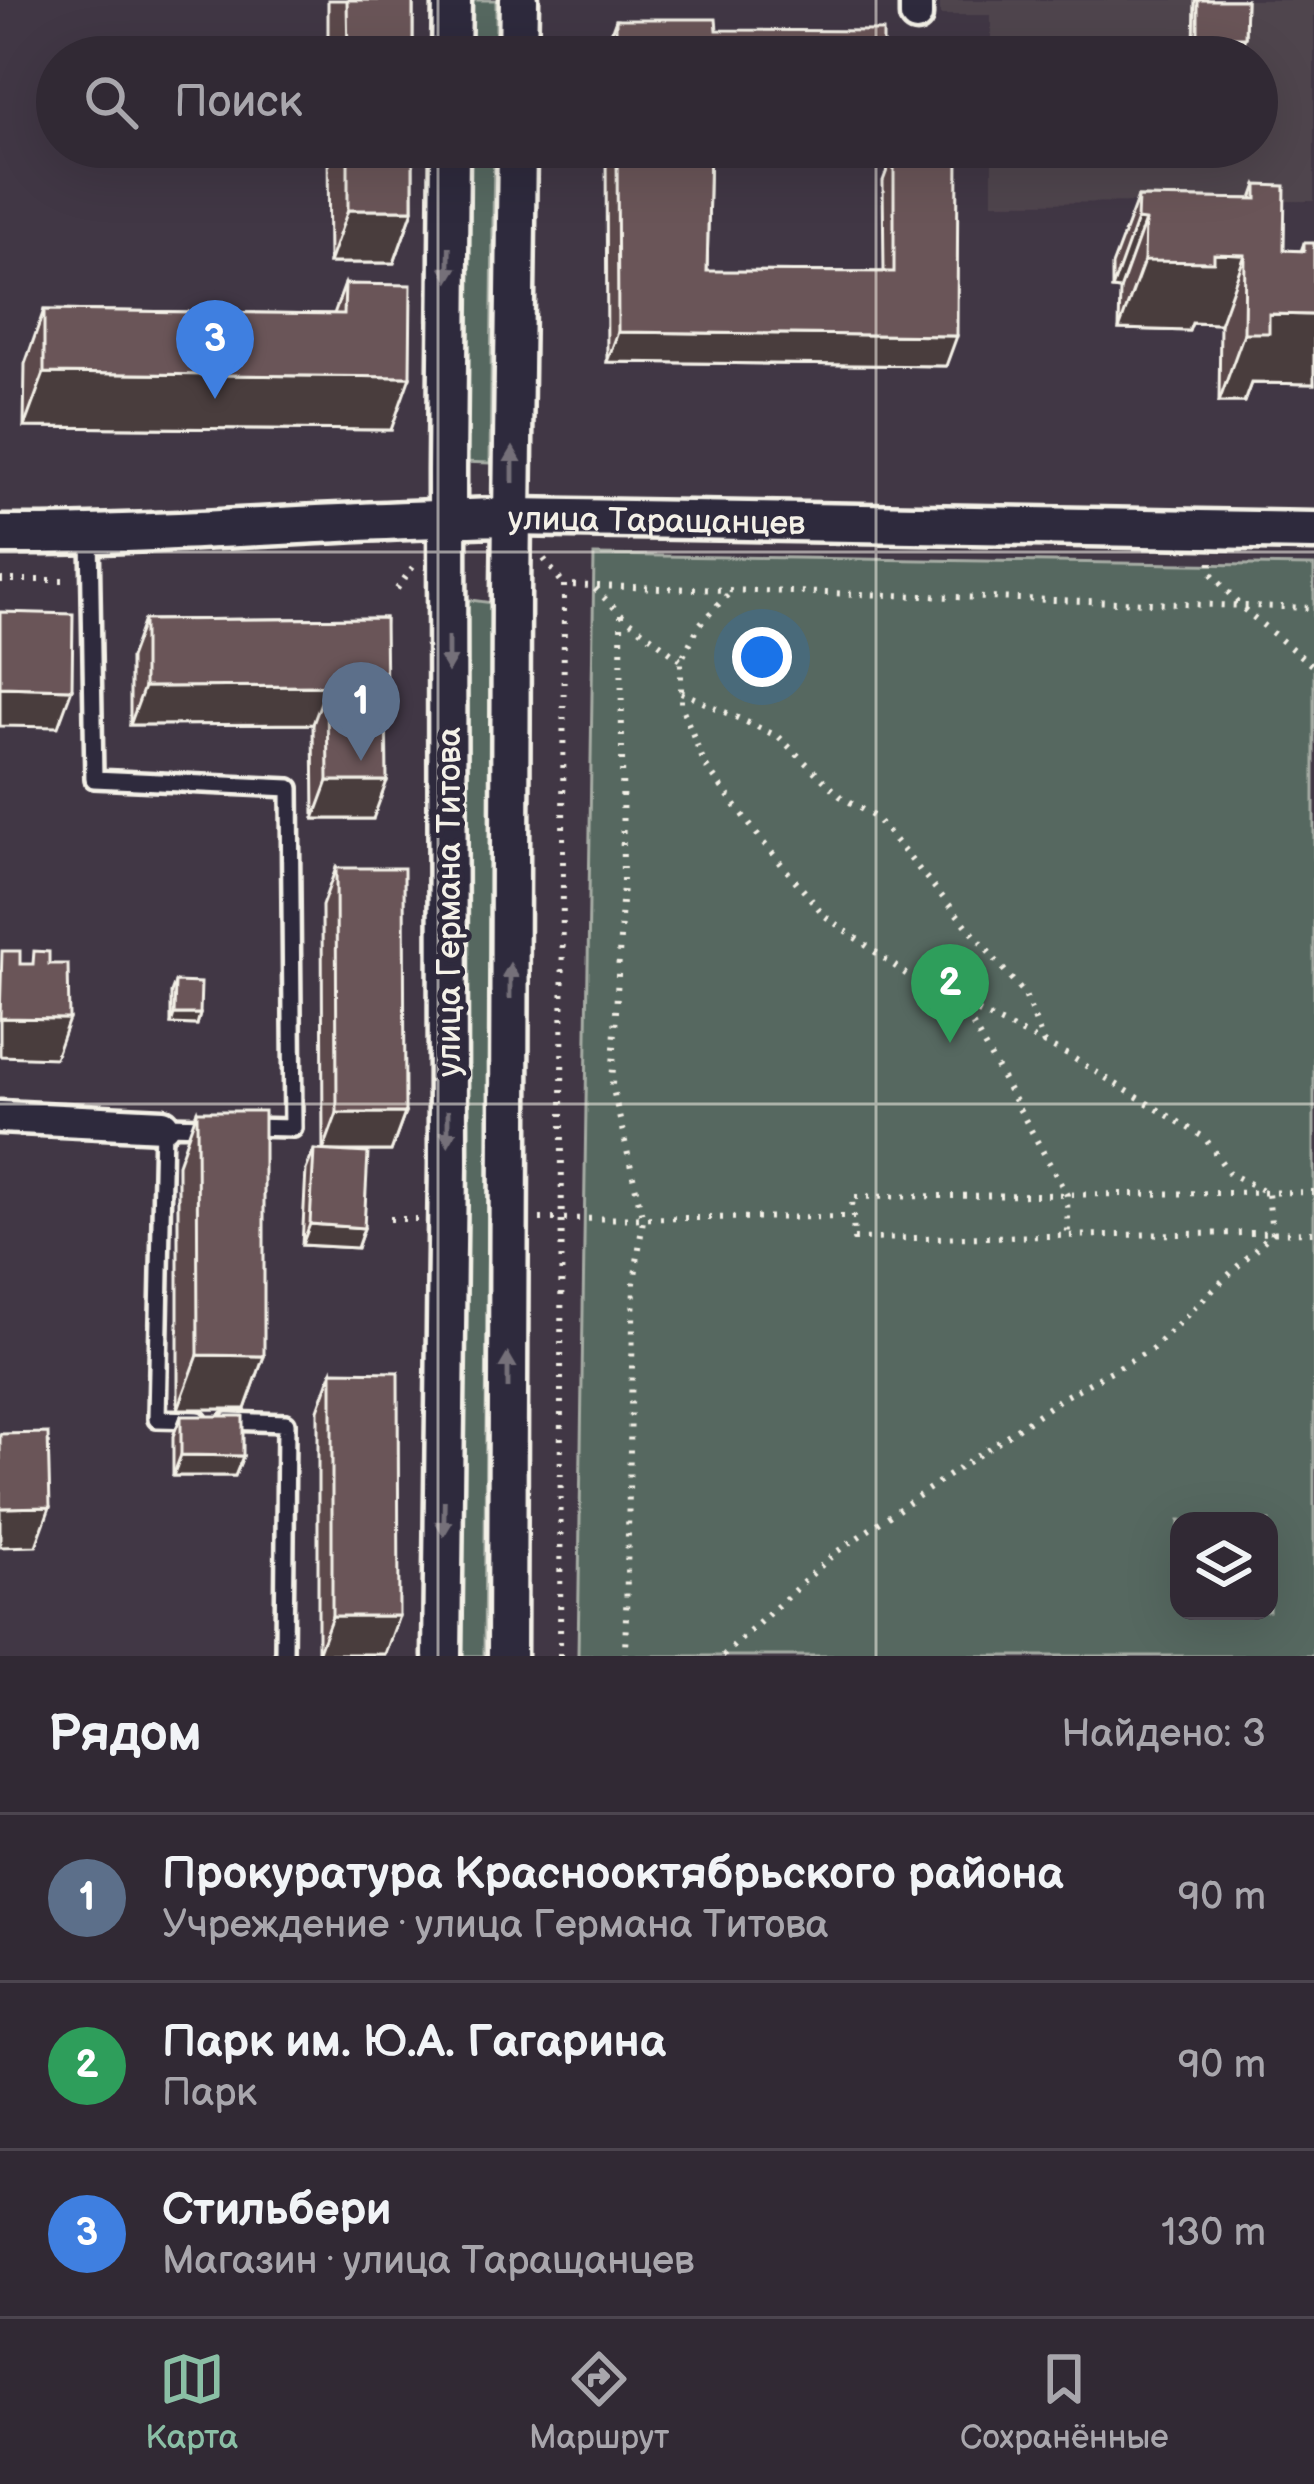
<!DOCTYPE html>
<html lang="ru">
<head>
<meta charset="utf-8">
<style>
  body { margin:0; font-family:"Balsamiq Sans",sans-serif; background:#39313c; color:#f1f3f6 }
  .controls { position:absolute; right:36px; bottom:36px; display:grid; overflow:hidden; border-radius:24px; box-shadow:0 12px 48px #0002 }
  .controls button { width:108px; height:108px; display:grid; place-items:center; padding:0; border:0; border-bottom:3px solid #4c454f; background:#312934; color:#f1f3f6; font:60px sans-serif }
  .you { position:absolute; left:762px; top:657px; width:42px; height:42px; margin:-30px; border:9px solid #fff; border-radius:50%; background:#1a73e8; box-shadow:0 0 0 18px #1a73e833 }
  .badge { display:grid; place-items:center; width:78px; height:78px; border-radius:50%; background:#8abfa5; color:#fff; font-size:39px; font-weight:700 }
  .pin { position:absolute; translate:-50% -99px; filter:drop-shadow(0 3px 6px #0008) }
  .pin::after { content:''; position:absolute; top:63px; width:42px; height:36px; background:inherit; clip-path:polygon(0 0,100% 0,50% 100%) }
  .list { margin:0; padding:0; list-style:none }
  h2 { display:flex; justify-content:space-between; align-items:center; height:156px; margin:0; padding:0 48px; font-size:51px }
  h2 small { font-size:39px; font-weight:400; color:#a8a6ac }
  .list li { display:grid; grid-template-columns:78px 1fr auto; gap:36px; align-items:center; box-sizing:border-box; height:168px; padding:0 48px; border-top:3px solid #4c454f }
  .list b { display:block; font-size:45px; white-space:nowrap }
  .list p { margin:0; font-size:39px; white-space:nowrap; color:#a8a6ac }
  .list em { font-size:39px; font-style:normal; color:#a8a6ac }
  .icon { flex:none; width:66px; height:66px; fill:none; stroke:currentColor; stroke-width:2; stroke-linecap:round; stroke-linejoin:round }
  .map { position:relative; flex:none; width:1314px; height:1656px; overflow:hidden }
  .search { position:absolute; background:#312934; box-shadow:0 12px 48px #0002; left:36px; right:36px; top:36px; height:132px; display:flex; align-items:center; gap:30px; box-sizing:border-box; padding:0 42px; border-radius:66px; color:#a8a6ac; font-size:45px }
  .sheet { height:660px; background:#312934 }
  nav { display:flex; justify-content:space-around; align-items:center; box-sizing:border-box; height:168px; border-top:3px solid #4c454f; background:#312934; font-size:33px; color:#a8a6ac }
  nav a { display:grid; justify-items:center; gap:6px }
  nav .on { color:#8abfa5 }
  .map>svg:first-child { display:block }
  .built { fill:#50444e }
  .green { fill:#576860; stroke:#a6aca4; stroke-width:3; fill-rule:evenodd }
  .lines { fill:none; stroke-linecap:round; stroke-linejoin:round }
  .service-casing { stroke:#f4f1e8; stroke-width:24 }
  .minor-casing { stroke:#f4f1e8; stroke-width:39 }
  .tertiary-casing { stroke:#f4f1e8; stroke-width:45 }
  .path { stroke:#f4f1e8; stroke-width:6; stroke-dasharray:3 9; stroke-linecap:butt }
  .service { stroke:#2f2a3d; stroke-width:15 }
  .minor { stroke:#2f2a3d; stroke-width:30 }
  .tertiary { stroke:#2f2a3d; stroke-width:36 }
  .wall { fill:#5b494c; stroke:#f4f1e8; stroke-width:3 }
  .shaded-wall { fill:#4a3c3e; stroke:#f4f1e8; stroke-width:3 }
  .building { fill:#6a5558; stroke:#f4f1e8; stroke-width:3 }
  .oneway { fill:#747079 }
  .grid { fill:none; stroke:#f4f1e8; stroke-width:3; stroke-opacity:0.55 }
  .labels { text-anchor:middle; stroke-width:10; stroke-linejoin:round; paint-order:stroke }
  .street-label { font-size:33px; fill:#f4f1e8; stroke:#2f2a3d }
</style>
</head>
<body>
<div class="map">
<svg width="1314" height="1656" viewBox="0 0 1314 1656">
  <rect width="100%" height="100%" fill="#413745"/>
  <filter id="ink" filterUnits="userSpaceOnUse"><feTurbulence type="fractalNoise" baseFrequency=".00833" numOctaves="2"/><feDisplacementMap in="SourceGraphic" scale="24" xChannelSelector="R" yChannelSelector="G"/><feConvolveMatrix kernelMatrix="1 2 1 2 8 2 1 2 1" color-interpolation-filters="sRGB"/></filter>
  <g filter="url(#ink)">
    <!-- built -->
    <polygon class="built" points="940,0 1314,0 1314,201 992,203 992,147 1257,147 1257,57 991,57 991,15 940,15"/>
    <!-- green -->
    <g class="green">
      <rect x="464" y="0" width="32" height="57"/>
      <polygon points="463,147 494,147 490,463 461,462"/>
      <path d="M 594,555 L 1314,566 L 1314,1656 L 578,1656 ZM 1179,1521 L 1269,1521 L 1269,1611 L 1179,1611 Z"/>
      <polygon points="463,599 493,603 484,1656 455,1656"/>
    </g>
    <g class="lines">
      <!-- service casing -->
      <g class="service-casing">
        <g id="service">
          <polyline points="90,535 94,779 290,788 293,1128 247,1127"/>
          <polyline points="198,1420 157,1419 163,1125 211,1126"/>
          <polyline points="228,1421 286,1423 284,1656"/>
        </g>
      </g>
      <!-- minor casing -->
      <g class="minor-casing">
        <g id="minor">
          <polyline points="916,16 916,0"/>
          <polyline points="0,1117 163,1125"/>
        </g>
      </g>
      <!-- tertiary casing -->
      <g class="tertiary-casing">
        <g id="tertiary">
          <polyline points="451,57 452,0"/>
          <polyline points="518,57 519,0"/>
          <path id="s1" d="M 0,535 C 171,536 342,519 513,517 L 1314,531"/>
          <polyline points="442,1656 448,1164 447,470 450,147"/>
          <polyline points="507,1656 511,591 517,147"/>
        </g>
      </g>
      <!-- path -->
      <g class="path">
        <polyline points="544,559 564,585"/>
        <polyline points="1211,562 1211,573 1241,607 1314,667"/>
        <polyline points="0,580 68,580"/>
        <polyline points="397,589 415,564"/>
        <polyline points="595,589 621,614 681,660"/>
        <polyline points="621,614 623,883 612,1085 643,1220 634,1283 625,1656"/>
        <polyline points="681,692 779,737 840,796 876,818 1025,995 1044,1044"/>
        <polyline points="961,1004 1067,1195 1068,1236"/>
        <polyline points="1314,1192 852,1197 854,1239 1314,1232"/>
        <polyline points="390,1219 418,1219"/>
        <polyline points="540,1219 854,1217"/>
        <polyline points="560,1656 564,585 1314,608"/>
        <polyline points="723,1656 835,1553 1062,1398 1152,1349 1272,1233 1268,1193 1229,1173 1205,1138 1068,1055 920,984 825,916 762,841 705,765 681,705 681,660 700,624 731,591"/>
      </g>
      <!-- service -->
      <use href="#service" class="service"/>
      <!-- minor -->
      <use href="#minor" class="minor"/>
      <!-- tertiary -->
      <use href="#tertiary" class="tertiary"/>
    </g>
    <!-- wall -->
    <g class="wall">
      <rect x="328" y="0" width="85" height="57"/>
      <polygon points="1195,0 1246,0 1245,37 1241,48 1194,47"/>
      <polygon points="616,19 717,30 883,57 605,57 605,49"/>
      <polygon points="328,147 413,147 413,210 394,263 329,263"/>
      <polygon points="606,147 710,147 707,271 884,272 883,181 894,151 904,152 906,147 958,147 946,366 607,362"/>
      <polygon points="1257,185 1284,250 1301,251 1304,243 1314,384 1251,383 1244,402 1219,402 1220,324 1192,323 1189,331 1119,329 1120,290 1112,289 1112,266 1138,197 1252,199"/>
      <polygon points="345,284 391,430 24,427 25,364 44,310 334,314"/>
      <polygon points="385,618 373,819 314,819 313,724 130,725 130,658 144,620"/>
      <polygon points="336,868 405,1113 391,1151 332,1151 364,1228 357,1248 302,1245 306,1170 314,1150 323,1151 322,906"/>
      <polygon points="175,982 200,1014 197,1025 171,1024 171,993"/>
      <polygon points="197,1111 264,1356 245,1409 178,1409 178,1164"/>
      <polygon points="332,1371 385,1654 318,1654 318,1410"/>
      <polygon points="181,1416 243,1456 235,1476 173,1476 173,1436"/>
    </g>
    <!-- shaded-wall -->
    <g class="shaded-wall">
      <polygon points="1198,37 1245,37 1241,48 1194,47"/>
      <polygon points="348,210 413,210 394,263 329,263"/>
      <polygon points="1137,220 1145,221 1120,290 1112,289"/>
      <polygon points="1214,254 1245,255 1220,324 1192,323 1189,331 1119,329 1144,261"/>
      <polygon points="1269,314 1314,315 1314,384 1251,383 1244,402 1219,402 1244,333"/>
      <polygon points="618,332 957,336 946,366 607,362"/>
      <polygon points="44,373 410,377 391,430 24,427"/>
      <polygon points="327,686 313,724 130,725 144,687"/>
      <polygon points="0,687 72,689 58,727 0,726"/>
      <polygon points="328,781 387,781 373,819 314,819"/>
      <polygon points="174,1014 200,1014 197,1025 171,1024"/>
      <polygon points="0,1018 69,1019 55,1058 0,1056"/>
      <polygon points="337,1113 405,1113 391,1151 323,1151"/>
      <polygon points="310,1224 364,1228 357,1248 302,1245"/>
      <polygon points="198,1355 264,1356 245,1409 178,1409"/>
      <polygon points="181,1455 243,1456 235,1476 173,1476"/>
      <polygon points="50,1507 36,1546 0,1547 0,1508"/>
      <polygon points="332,1616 399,1616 385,1654 318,1654"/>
    </g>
    <!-- building -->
    <g class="building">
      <polygon points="347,0 413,0 413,57 348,57"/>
      <polygon points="1198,0 1246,0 1245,37 1198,37"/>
      <polygon points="616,19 716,19 717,30 883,31 883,57 616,57"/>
      <rect x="348" y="147" width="65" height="63"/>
      <polygon points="617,147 710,147 707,271 894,272 894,151 913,153 913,147 958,147 957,336 618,332"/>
      <polygon points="1257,185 1285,186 1284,250 1304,251 1304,243 1314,243 1314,315 1269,314 1269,333 1244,333 1245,255 1214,254 1214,262 1144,261 1145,221 1137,220 1138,197 1257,199"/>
      <polygon points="345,284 411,285 410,377 44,373 44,310 344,314"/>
      <polygon points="0,612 73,614 72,689 0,687"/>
      <polygon points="385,618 387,781 328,781 327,686 144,687 144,620"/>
      <polygon points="336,868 404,868 405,1113 337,1113"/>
      <polygon points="2,951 20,951 20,964 33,964 34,951 49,952 49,964 68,964 69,1019 0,1018"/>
      <polygon points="175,982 201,983 200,1014 174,1014"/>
      <polygon points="197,1111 264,1111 264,1356 198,1355"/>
      <polygon points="314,1150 368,1153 364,1228 310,1224"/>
      <polygon points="332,1371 398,1372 399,1616 332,1616"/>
      <polygon points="181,1416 243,1416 243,1456 181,1455"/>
      <polygon points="48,1433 50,1507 0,1508 0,1434"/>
    </g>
    <!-- one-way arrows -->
    <defs><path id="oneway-solid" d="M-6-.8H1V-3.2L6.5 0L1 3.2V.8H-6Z" transform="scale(3)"/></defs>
    <g class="oneway">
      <use href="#oneway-solid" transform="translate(449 264) rotate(91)"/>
      <use href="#oneway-solid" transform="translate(513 465) rotate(-90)"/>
      <use href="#oneway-solid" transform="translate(448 654) rotate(90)"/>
      <use href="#oneway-solid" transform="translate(510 981) rotate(-90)"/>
      <use href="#oneway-solid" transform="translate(448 1128) rotate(90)"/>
      <use href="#oneway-solid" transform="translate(508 1371) rotate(-90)"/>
      <use href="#oneway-solid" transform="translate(444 1518) rotate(91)"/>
    </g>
  </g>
  <!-- grid -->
  <path class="grid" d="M 438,0 L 438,57M 876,0 L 876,57M 438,147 L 438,1656M 876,147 L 876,1656M 0,552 L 1314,552M 0,1104 L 1314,1104"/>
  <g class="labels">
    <!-- street labels -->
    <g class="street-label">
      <text dy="12" stroke="none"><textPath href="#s1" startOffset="657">улица Таращанцев</textPath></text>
      <text transform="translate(448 902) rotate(-90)" y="12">улица Германа Титова</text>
    </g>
  </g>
</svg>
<div class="controls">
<button><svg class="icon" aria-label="layers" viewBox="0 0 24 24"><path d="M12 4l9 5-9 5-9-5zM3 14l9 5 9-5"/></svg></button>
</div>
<div class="you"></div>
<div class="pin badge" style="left:361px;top:761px;background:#5c6f8a">1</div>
<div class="pin badge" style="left:950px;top:1043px;background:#2e9e5b">2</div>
<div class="pin badge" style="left:215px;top:399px;background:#3f7fe0">3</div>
<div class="search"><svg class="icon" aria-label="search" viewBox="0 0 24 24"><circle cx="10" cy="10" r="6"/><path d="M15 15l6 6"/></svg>Поиск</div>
</div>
<section class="sheet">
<h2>Рядом<small>Найдено: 3</small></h2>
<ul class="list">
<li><span class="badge" style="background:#5c6f8a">1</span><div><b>Прокуратура Краснооктябрьского района</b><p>Учреждение · улица Германа Титова</p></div><em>90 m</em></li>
<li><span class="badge" style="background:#2e9e5b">2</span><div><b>Парк им. Ю.А. Гагарина</b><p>Парк</p></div><em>90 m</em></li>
<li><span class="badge" style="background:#3f7fe0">3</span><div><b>Стильбери</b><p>Магазин · улица Таращанцев</p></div><em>130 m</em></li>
</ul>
</section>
<nav>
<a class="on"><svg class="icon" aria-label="map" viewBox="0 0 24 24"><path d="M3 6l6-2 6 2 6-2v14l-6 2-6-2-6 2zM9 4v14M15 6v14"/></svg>Карта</a>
<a><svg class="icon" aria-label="directions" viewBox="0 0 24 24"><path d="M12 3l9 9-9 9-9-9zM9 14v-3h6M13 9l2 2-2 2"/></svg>Маршрут</a>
<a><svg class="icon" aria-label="saved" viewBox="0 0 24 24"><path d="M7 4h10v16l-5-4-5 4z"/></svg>Сохранённые</a>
</nav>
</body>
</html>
